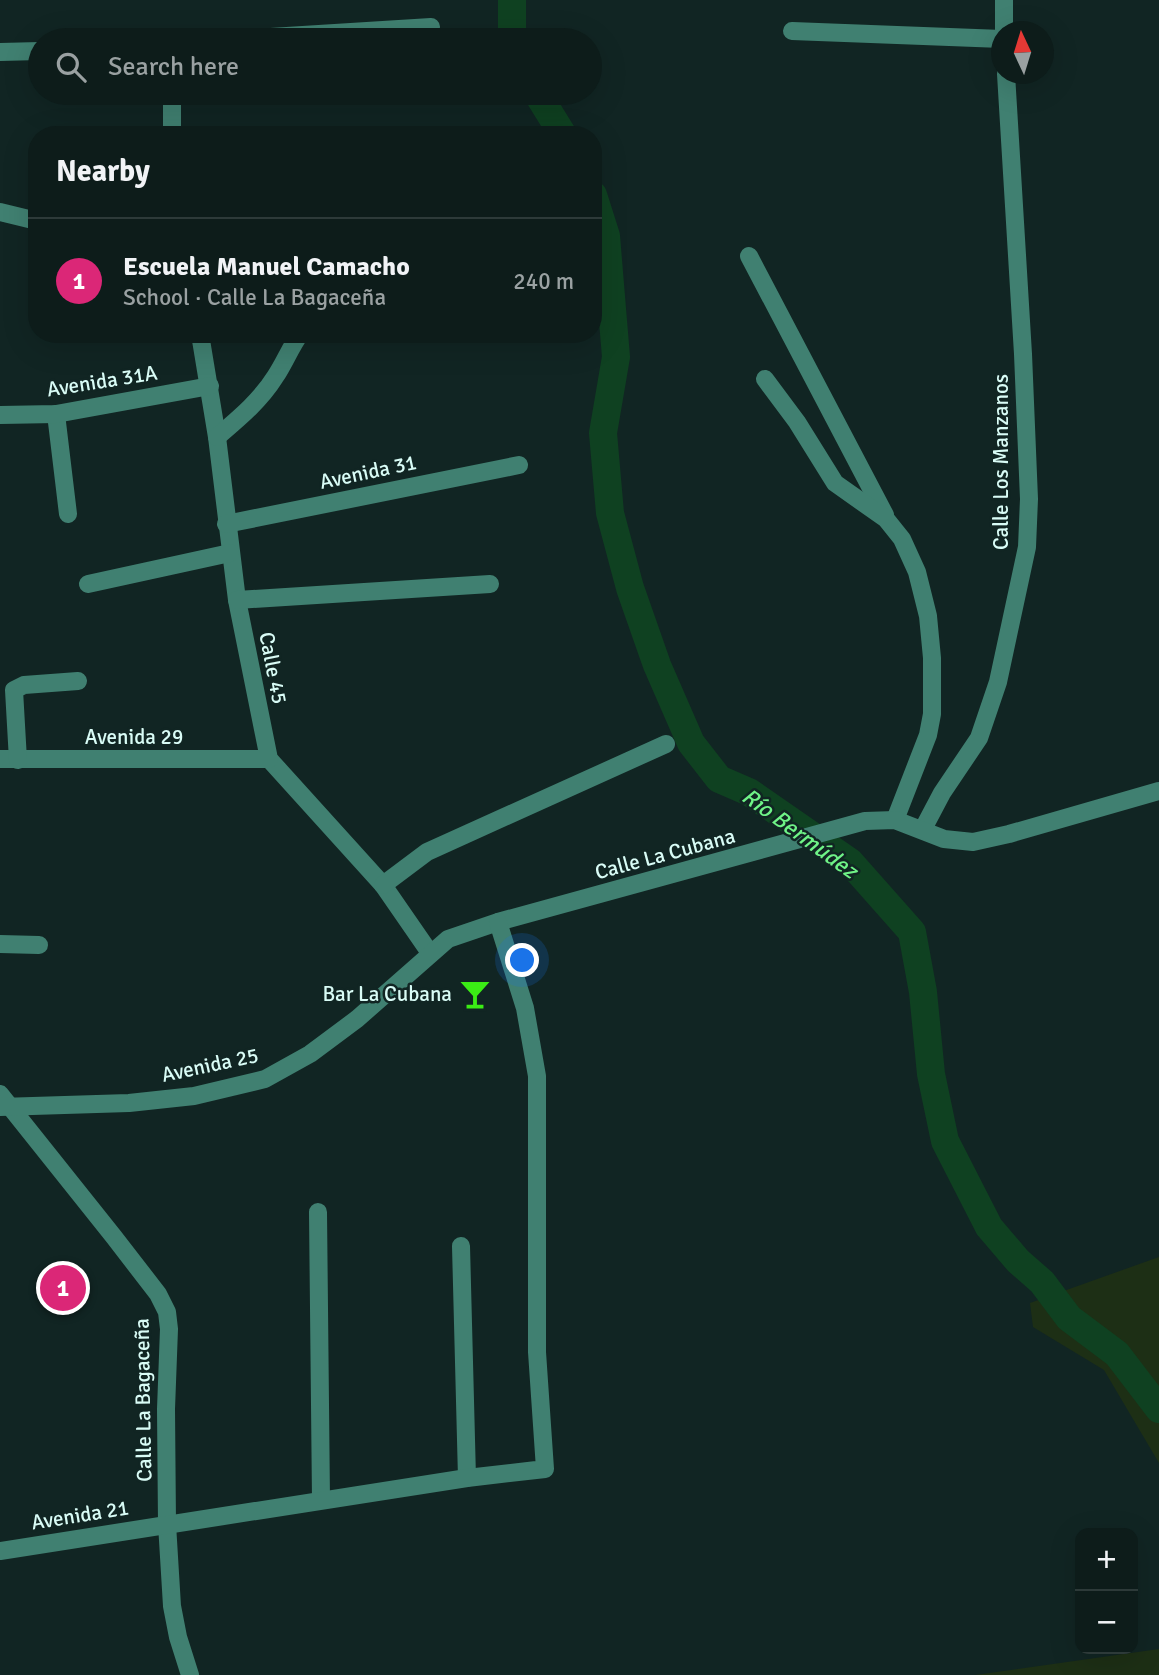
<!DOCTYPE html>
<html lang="en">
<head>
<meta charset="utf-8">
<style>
  body { margin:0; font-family:Signika,sans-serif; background:#162523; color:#f1f3f6 }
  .controls { position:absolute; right:21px; bottom:21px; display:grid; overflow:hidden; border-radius:14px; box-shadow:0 7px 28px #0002 }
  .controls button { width:63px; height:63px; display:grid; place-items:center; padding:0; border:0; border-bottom:2px solid #2d3a39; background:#0d1c1a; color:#f1f3f6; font:35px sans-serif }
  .compass { position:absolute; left:991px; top:21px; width:63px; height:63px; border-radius:50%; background:#0d1c1a; box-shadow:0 7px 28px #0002; rotate:356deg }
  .you { position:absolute; left:523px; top:961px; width:24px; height:24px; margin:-18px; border:5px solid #fff; border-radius:50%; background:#1a73e8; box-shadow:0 0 0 10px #1a73e833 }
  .badge { display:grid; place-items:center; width:46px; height:46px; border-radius:50%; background:#db2777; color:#fff; font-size:23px; font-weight:700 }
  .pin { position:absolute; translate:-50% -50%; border:4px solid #fff; box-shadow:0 2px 7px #0006 }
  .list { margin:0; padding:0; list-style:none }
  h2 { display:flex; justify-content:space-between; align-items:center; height:91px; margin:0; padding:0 28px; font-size:30px }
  h2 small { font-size:23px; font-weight:400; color:#9aa1a2 }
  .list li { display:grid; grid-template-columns:46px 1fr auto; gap:21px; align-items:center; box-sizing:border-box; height:126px; padding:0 28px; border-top:2px solid #2d3a39 }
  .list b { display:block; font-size:26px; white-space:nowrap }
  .list p { margin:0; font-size:23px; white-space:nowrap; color:#9aa1a2 }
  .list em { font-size:23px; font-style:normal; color:#9aa1a2 }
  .icon { flex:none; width:38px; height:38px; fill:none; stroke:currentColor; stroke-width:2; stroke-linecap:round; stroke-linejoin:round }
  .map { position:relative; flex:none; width:1159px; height:1675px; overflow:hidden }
  .search { position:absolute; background:#0d1c1a; box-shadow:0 7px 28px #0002; left:28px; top:28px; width:574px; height:77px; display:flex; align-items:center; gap:18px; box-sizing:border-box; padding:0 24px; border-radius:38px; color:#9aa1a2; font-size:26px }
  .panel { position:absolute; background:#0d1c1a; box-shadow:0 7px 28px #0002; left:28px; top:126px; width:574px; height:217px; border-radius:28px }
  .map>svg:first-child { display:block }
  .green { fill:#1d2f15 }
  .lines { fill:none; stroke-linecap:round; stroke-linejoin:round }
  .river { stroke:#0f4121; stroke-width:28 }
  .minor { stroke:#408071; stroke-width:18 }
  .labels { text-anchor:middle; stroke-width:5; stroke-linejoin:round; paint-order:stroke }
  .street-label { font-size:21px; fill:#d9fcf6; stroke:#112523 }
  .poi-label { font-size:21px; fill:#d9fcf6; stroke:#112523; text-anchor:end }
  .water-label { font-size:23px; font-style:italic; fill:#6ff387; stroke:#112523 }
</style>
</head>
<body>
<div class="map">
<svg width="1159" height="1675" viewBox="0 0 1159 1675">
  <rect width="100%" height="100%" fill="#112523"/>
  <!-- green -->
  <g class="green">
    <polygon points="1159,1257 1159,1463 1104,1370 1033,1327 1030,1303"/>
    <polygon points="1159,1649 1159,1675 975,1675"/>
  </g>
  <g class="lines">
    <!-- river -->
    <g class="river">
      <polyline points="512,0 512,40"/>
      <polyline points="537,93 563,135"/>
      <polyline points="593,195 606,236 616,357 603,433 610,513 630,588 657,665 691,743 719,779 749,792 850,862 912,932 923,992 931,1074 945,1141 989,1227 1018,1261 1042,1282 1069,1318 1117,1354 1159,1409"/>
    </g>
    <!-- minor -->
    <g class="minor">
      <polyline points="1004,0 1004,32"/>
      <polyline points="792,31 1002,39"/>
      <polyline points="222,40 431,27"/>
      <polyline points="0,52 40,51"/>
      <polyline points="172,93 172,135"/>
      <polyline points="0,212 37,221"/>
      <polyline points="749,256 885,515"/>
      <polyline points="200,334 217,437 237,600 269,759 383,885 430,953"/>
      <polyline points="765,379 797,422 835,483 886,519 902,539 917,572 928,616 932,658 932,714 928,735 895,820"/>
      <polyline points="56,414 68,514"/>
      <polyline points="0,415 56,414 210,386"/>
      <path d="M 217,437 C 238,419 260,401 275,377 C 284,364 290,348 300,334"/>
      <polyline points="226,524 519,465"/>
      <polyline points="88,584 230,553"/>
      <polyline points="237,600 490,584"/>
      <polyline points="0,759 269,759"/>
      <polyline points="18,760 14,690 24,685 78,681"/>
      <polyline points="923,829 942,793 979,738 998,682 1027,547 1029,499 1023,354 1006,74"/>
      <polyline points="383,885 427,852 666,744"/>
      <polyline points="0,944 39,945"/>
      <polyline points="0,1094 114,1237 158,1294 167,1312 169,1329 166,1409 167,1524 172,1606 178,1637 190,1675"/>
      <polyline points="0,1107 129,1103 194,1096 265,1079 310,1054 357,1019 448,939 498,922 865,821 895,820 944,839 973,842 1009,834 1159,791"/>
      <polyline points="318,1212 321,1500"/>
      <polyline points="461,1246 467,1478"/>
      <polyline points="0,1551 467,1478 545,1469 537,1352 537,1076 525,1008 498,922"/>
    </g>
  </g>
  <!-- icons -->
  <defs>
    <g id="bar-bare" transform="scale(2.415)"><path d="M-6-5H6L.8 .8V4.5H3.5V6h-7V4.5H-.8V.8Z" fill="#3bec15" stroke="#112523" stroke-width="2.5" paint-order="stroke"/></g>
  </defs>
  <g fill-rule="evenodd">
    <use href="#bar-bare" x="475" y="994"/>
  </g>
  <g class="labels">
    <!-- street labels -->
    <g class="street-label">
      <text transform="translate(102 381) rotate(-9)" y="7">Avenida 31A</text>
      <text transform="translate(1001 462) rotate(-90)" y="7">Calle Los Manzanos</text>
      <text transform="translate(368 472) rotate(-12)" y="7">Avenida 31</text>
      <text transform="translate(273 668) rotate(79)" y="7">Calle 45</text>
      <text x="134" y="744">Avenida 29</text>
      <text transform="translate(665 854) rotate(-15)" y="7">Calle La Cubana</text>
      <text transform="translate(210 1065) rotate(-12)" y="7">Avenida 25</text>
      <text transform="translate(143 1400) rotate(-91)" y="7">Calle La Bagaceña</text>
      <text transform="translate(80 1515) rotate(-9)" y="7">Avenida 21</text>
    </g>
    <!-- poi labels -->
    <g class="poi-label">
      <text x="452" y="1001">Bar La Cubana</text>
    </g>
    <!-- water labels -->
    <g class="water-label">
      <text transform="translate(800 833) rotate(36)" y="8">Río Bermúdez</text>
    </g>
  </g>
</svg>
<div class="controls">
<button>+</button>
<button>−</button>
</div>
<svg class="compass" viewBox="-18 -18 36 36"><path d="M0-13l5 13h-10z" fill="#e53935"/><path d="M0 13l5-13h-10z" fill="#9aa1a2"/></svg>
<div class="you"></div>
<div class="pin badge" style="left:63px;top:1288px">1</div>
<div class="search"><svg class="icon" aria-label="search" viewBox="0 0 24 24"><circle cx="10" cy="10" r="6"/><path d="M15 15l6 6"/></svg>Search here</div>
<section class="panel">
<h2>Nearby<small></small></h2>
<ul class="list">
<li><span class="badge">1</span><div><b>Escuela Manuel Camacho</b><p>School · Calle La Bagaceña</p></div><em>240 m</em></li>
</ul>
</section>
</div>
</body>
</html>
